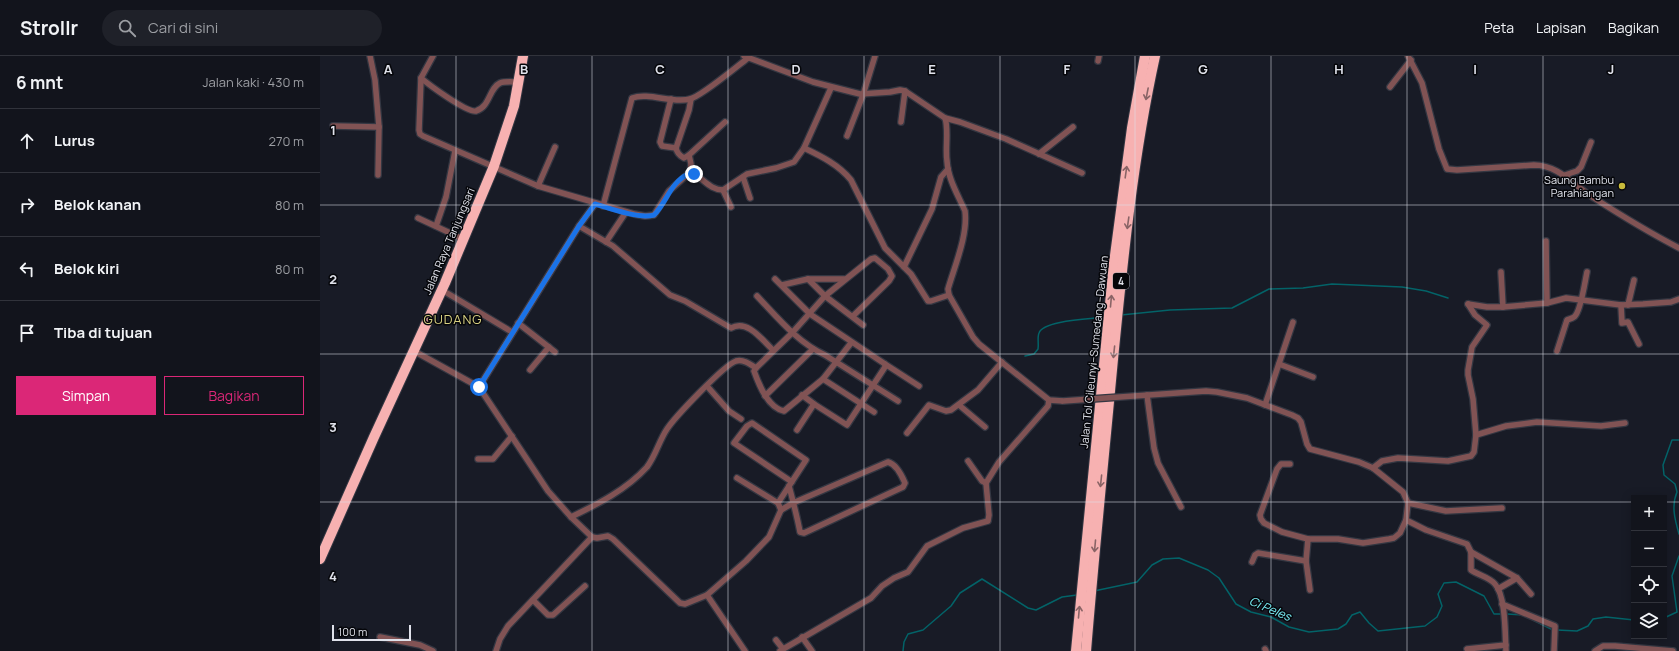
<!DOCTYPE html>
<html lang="id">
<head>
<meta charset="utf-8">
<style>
  body { margin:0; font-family:Manrope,sans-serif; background:#1f2129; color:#f1f3f6 }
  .controls { position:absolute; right:12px; bottom:12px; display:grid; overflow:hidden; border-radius:0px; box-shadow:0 2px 10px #0003 }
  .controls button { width:36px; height:36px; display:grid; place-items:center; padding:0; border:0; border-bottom:1px solid #31333b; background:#12141c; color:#f1f3f6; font:20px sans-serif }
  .scale { position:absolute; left:12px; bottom:10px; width:79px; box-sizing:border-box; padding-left:4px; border:2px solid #e0e2eb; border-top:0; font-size:11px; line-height:14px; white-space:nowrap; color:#e0e2eb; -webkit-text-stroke:3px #05060a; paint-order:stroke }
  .stop { position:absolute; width:12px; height:12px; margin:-9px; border:3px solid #1a73e8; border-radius:50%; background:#fff }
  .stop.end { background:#1a73e8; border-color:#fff; box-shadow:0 1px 4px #0008 }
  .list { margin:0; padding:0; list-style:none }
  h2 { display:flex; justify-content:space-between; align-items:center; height:52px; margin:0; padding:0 16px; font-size:17px }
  h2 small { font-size:13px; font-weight:400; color:#9c9ea3 }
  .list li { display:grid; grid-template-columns:26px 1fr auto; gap:12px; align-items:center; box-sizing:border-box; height:64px; padding:0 16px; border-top:1px solid #31333b }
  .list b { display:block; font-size:15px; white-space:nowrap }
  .list em { font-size:13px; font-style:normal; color:#9c9ea3 }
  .actions { display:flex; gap:8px; padding:12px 16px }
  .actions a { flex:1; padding:9px 0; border:1px solid #db2777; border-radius:0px; text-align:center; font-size:14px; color:#db2777 }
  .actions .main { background:#db2777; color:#fff }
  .icon { flex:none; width:22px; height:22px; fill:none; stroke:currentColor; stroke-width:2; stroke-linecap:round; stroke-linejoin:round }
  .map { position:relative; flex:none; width:1359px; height:595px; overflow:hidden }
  header { display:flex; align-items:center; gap:24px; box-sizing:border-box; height:56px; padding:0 20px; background:#12141c; border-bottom:1px solid #31333b }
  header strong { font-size:19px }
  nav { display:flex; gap:22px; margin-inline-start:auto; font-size:14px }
  .search { width:280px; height:36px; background:#1f2129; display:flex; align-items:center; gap:10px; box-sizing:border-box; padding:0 14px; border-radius:22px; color:#9c9ea3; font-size:15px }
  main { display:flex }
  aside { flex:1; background:#12141c }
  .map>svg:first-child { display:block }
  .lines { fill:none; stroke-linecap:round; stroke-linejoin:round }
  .stream { stroke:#036368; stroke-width:1.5 }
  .street-casing { stroke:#343742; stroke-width:8 }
  .highway-casing { stroke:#343742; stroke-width:12 }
  .street { stroke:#815354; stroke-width:5.5 }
  .highway { stroke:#f7b1b1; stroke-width:10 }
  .street-bridge-casing { stroke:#343742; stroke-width:8; stroke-linecap:butt }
  .street-bridge { stroke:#815354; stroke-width:5.5 }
  .oneway { stroke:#8a6466 }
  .route { stroke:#1a73e8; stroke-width:5 }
  .grid { fill:none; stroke:#e0e2eb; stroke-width:1; stroke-opacity:0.55 }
  .poi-dot { fill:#c8bb3b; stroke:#05060a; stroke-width:1.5 }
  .labels { text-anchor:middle; stroke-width:3; stroke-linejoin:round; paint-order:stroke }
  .shield { fill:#05060a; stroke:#9ea0a8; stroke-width:1 }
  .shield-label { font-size:10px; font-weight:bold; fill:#e0e2eb }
  .poi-label { font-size:11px; fill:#e0e2eb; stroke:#05060a; text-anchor:end }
  .street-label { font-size:11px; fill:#e0e2eb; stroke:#05060a }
  .water-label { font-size:12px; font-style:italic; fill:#79eef6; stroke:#05060a }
  .quarter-label { font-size:13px; letter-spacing:1px; fill:#d8d082; stroke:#05060a }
  .grid-label { font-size:13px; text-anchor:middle; font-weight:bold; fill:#e0e2eb; stroke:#05060a; stroke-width:3; stroke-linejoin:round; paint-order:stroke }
</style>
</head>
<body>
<header>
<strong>Strollr</strong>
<div class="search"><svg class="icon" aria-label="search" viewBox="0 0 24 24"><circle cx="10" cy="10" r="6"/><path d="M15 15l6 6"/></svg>Cari di sini</div>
<nav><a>Peta</a><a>Lapisan</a><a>Bagikan</a></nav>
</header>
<main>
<aside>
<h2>6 mnt<small>Jalan kaki · 430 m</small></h2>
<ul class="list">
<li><svg class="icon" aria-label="ahead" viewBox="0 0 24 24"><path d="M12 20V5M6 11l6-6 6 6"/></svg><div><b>Lurus</b></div><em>270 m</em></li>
<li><svg class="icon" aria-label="right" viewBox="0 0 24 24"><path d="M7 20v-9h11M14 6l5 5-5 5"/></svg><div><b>Belok kanan</b></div><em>80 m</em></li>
<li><svg class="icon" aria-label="left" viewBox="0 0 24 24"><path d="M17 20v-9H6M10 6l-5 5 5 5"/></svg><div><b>Belok kiri</b></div><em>80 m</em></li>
<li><svg class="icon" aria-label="arrive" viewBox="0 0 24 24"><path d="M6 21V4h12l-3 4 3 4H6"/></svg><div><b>Tiba di tujuan</b></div></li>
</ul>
<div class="actions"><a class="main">Simpan</a><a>Bagikan</a></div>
</aside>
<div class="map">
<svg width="1359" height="595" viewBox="0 0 1359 595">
  <rect width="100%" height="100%" fill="#181b26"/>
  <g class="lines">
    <!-- stream -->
    <g class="stream">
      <polyline points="801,259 850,254 912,252 949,233 983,232 1012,228 1082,231 1106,235 1128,242"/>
      <path d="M 705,300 L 714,298 L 718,293 C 719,288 717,282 719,277 C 723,264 773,263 785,261"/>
      <path d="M 1359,384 L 1352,384 L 1343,409 L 1344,419 L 1355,428 L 1357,436 C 1351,450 1355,464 1359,478"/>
      <polyline points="774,535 817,526 832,509 843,503 859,502 888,514 899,522 916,548 931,556 951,561 969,571 989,576 1018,573 1026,568 1032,559 1040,556 1049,567 1058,575 1105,570 1117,561 1122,550 1118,538 1124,527 1136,526 1164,540 1174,558 1183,558"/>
      <polyline points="1187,558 1203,559"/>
      <polyline points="1344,562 1357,556 1352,520 1359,500"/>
      <polyline points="1213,564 1233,574"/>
      <polyline points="1237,574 1257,575 1268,570 1273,563 1286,561 1314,564"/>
      <polyline points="583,595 584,586 588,578 603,574 631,550 640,537 662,523 708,552 716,554 742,541 757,539"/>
    </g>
    <!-- street casing -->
    <g class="street-casing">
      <g id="street">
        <polyline points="50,0 55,24 59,71 58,119"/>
        <path d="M 113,0 L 101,22 C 108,28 147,57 156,55 C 170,51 169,32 180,27 C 185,25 193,26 199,26"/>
        <polyline points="424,0 493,26 540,38 570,36 580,34 585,35 625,62 640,66 686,83 762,117"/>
        <path d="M 1088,0 L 1102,27 L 1119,93 L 1127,113 L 1137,114 L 1214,109 C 1239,109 1254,130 1274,142 C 1302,160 1330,177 1359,192"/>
        <polyline points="778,5 779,0"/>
        <path d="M 101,22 L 99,74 L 100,78 L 103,80 L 218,130 L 314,158 L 325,160 L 334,159 L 349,135 L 368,118 C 380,116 387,134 403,134 L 427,118 L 456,112 L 474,106 L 484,92 L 511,32"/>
        <polyline points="1070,31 1091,4"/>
        <polyline points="351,43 340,86 342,90 356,92"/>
        <path d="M 625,62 C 629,73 625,93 627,105 C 628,123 638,139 645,155 C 648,179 635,209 628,233 L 629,239 L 653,281 L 659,288 L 729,344 L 743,345"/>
        <polyline points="581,66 585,35"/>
        <polyline points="13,70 59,71"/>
        <polyline points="527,80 543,39 555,0"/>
        <path d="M 484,92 C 501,100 519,109 531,124 L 565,192 L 591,218 L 608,245 L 611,245 L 629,239"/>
        <polyline points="719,98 753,71"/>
        <polyline points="369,99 405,66"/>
        <path d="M 370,117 L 371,108 L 369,99 L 364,102 C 360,100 357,97 356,92 L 369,54 L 371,43"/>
        <polyline points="1245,119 1257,115 1261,111 1271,86"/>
        <polyline points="423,121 430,142"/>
        <polyline points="218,130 235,91"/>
        <polyline points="403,134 411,151"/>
        <path d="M 283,150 L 312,42 C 329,36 353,48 370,43 C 382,40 416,11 428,2"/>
        <polyline points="98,162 143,183"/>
        <polyline points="116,170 126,141 135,95"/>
        <path d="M 259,170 L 293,190 L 350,239 L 365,245 L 411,272 C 428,263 442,284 453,294"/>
        <polyline points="1226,185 1227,247"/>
        <polyline points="286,186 306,156"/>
        <polyline points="584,211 612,153 621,121 628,113"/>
        <polyline points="1181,216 1183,251"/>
        <polyline points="455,223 490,258 565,308 565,311 527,369 494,348 482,339"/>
        <polyline points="488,223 505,240 543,269"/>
        <polyline points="462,229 488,223 524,223"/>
        <polyline points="122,234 192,276"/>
        <path d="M 437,240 C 458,262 477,286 505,299 L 578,345"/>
        <polyline points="1148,248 1167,251 1183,251 1227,247 1246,242 1301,249 1323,248 1351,246 1359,243"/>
        <polyline points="1301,249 1302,267 1308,266 1319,288"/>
        <polyline points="1308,249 1314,224"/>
        <polyline points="198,267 235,296"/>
        <polyline points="94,295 159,331 228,435 251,461 272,481 277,482 288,480 293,483 360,547 365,548 387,539 425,595"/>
        <path d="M 1237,295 L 1247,264 C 1249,263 1254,262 1255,260 C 1261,254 1265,225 1267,216"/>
        <polyline points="565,308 599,330"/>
        <polyline points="959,308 993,321"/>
        <path d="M 436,312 L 434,315 C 439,329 448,352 464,355 L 503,323 L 531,287"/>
        <polyline points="210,314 229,291"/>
        <polyline points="503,323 554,356"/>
        <polyline points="387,330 409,355 421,363"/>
        <polyline points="159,331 259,170 275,148"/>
        <polyline points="827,339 834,392 838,407 861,451"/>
        <polyline points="445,340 493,293"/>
        <polyline points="814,340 886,335 897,336 927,342 972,359 978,362 981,366 987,388 990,393 1039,406 1053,412 1083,436 1088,447 1086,464 1080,477 1074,482 1069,483 1043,487 1018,483 988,483 962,476 944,467 941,463 940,459 957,413 961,408 970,408"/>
        <polyline points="639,349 665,371"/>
        <polyline points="945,349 973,266"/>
        <polyline points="477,374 494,348"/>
        <polyline points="587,377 609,349 626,355 631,354 658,334 682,306"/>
        <polyline points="1156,379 1186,370 1217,366 1281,370 1305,367"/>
        <polyline points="158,403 173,403 192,380"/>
        <polyline points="648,405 662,425 666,427"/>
        <polyline points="1053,412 1062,405 1078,402 1128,405 1151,400 1154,396 1156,379 1153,343 1148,319 1148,314 1152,291 1167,269 1155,259 1148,248"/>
        <polyline points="417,422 458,447"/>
        <polyline points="1088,447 1126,455 1182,452"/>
        <path d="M 461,454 L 473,447 L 568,406 C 576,408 582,420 585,427 L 583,431 L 484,477 L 480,476 C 477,460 473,445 469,430"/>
        <path d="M 251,461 C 278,448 306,434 327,411 C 336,399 339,385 347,373 C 355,361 404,309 416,305 C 423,303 430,308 436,312 L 472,277 L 505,240 L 551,203 L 555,202 L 568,213 L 572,220 L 569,225 L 533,260"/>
        <path d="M 1086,464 L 1106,474 L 1147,488 L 1151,496 L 1151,514 C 1158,519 1169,521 1175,528 C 1186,540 1185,579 1186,595"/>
        <polyline points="988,483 986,505 990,534"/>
        <polyline points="1151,496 1197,522 1211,538"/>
        <polyline points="932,506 935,499 938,497 986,505"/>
        <polyline points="1178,533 1197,522"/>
        <polyline points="387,539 426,505 449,481 461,454 458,447 486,404 432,367 427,370 414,387 472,426"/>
        <polyline points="213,544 228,559 233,559 265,530"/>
        <polyline points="1182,548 1235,570 1234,595"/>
        <polyline points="60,581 100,589 113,595"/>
        <polyline points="482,581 492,595"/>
        <polyline points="456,584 463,593"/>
        <polyline points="945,593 946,595"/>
        <polyline points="176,595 180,583 188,570 272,481"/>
        <polyline points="460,595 551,542 562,530 574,522 588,516 607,490 643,472 668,465 669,459 666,427 679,406 728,350 729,344"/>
        <polyline points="1148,595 1147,593 1186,589"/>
        <polyline points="1275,595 1283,590 1295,590 1353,595"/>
      </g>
    </g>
    <!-- highway casing -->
    <g class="highway-casing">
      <g id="highway">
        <polyline points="0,503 54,381 125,227 174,110 194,50 203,0"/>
        <polyline points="756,595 794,207 812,72 825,0"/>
        <path d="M 766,595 C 774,497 784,400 793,303 C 803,201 813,100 835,0"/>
      </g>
    </g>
    <!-- street -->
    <use href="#street" class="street"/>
    <!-- highway -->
    <use href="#highway" class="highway"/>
    <!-- street-bridge casing -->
    <g class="street-bridge-casing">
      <polyline id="street-bridge" points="743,345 814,340"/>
    </g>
    <!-- street-bridge -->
    <use href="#street-bridge" class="street-bridge"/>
  </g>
  <!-- one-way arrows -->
  <defs><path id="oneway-shaft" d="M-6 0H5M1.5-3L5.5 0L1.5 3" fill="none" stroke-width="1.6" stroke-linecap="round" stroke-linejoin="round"/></defs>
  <g class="oneway">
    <use href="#oneway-shaft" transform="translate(827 38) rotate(101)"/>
    <use href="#oneway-shaft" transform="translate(806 116) rotate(-82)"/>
    <use href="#oneway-shaft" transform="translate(808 167) rotate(98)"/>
    <use href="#oneway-shaft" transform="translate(791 245) rotate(-85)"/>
    <use href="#oneway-shaft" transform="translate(794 296) rotate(96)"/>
    <use href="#oneway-shaft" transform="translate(781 425) rotate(96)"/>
    <use href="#oneway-shaft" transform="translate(775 490) rotate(95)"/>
    <use href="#oneway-shaft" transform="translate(759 556) rotate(-85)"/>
  </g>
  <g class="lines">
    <!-- route -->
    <path class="route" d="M 159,331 L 259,170 L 275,148 C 291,153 319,163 334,159 C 347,146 350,127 368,118 L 374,118"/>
  </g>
  <!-- grid -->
  <path class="grid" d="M 136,0 L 136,595M 272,0 L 272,595M 408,0 L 408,595M 544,0 L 544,595M 680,0 L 680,595M 815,0 L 815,595M 951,0 L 951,595M 1087,0 L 1087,595M 1223,0 L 1223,595M 0,149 L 1359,149M 0,298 L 1359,298M 0,446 L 1314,446M 1344,446 L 1359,446"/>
  <!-- markers -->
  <circle class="poi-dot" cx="1302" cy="130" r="4"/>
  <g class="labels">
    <!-- shield labels -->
    <rect class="shield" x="793" y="217" width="16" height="16" rx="3"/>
    <g class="shield-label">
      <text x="801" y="229">4</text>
    </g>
    <!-- poi labels -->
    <g class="poi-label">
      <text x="1294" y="128">Saung Bambu<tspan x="1294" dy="13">Parahiangan</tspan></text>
    </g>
    <!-- street labels -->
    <g class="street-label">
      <text transform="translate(129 185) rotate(-67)" y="4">Jalan Raya Tanjungsari</text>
      <text transform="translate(774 296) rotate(-84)" y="4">Jalan Tol Cileunyi–Sumedang–Dawuan</text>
    </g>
    <!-- water labels -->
    <g class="water-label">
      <text transform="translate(950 553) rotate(23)" y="4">Ci Peles</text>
    </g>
    <!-- quarter labels -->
    <g class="quarter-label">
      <text x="133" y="268">GUDANG</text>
    </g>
  </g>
  <g class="grid-label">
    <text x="68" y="18">A</text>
    <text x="204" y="18">B</text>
    <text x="340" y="18">C</text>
    <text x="476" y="18">D</text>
    <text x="612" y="18">E</text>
    <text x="747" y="18">F</text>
    <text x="883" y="18">G</text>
    <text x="1019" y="18">H</text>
    <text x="1155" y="18">I</text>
    <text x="1291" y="18">J</text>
    <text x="13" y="79">1</text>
    <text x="13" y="228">2</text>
    <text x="13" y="376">3</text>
    <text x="13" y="525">4</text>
  </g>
</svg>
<div class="controls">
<button>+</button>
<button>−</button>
<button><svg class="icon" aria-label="locate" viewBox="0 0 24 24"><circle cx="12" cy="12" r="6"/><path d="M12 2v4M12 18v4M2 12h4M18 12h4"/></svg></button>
<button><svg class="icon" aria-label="layers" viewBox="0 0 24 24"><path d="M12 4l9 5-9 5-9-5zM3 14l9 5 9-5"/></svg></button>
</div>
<div class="scale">100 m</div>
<div class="stop" style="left:159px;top:331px"></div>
<div class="stop end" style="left:374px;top:118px"></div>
</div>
</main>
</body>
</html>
